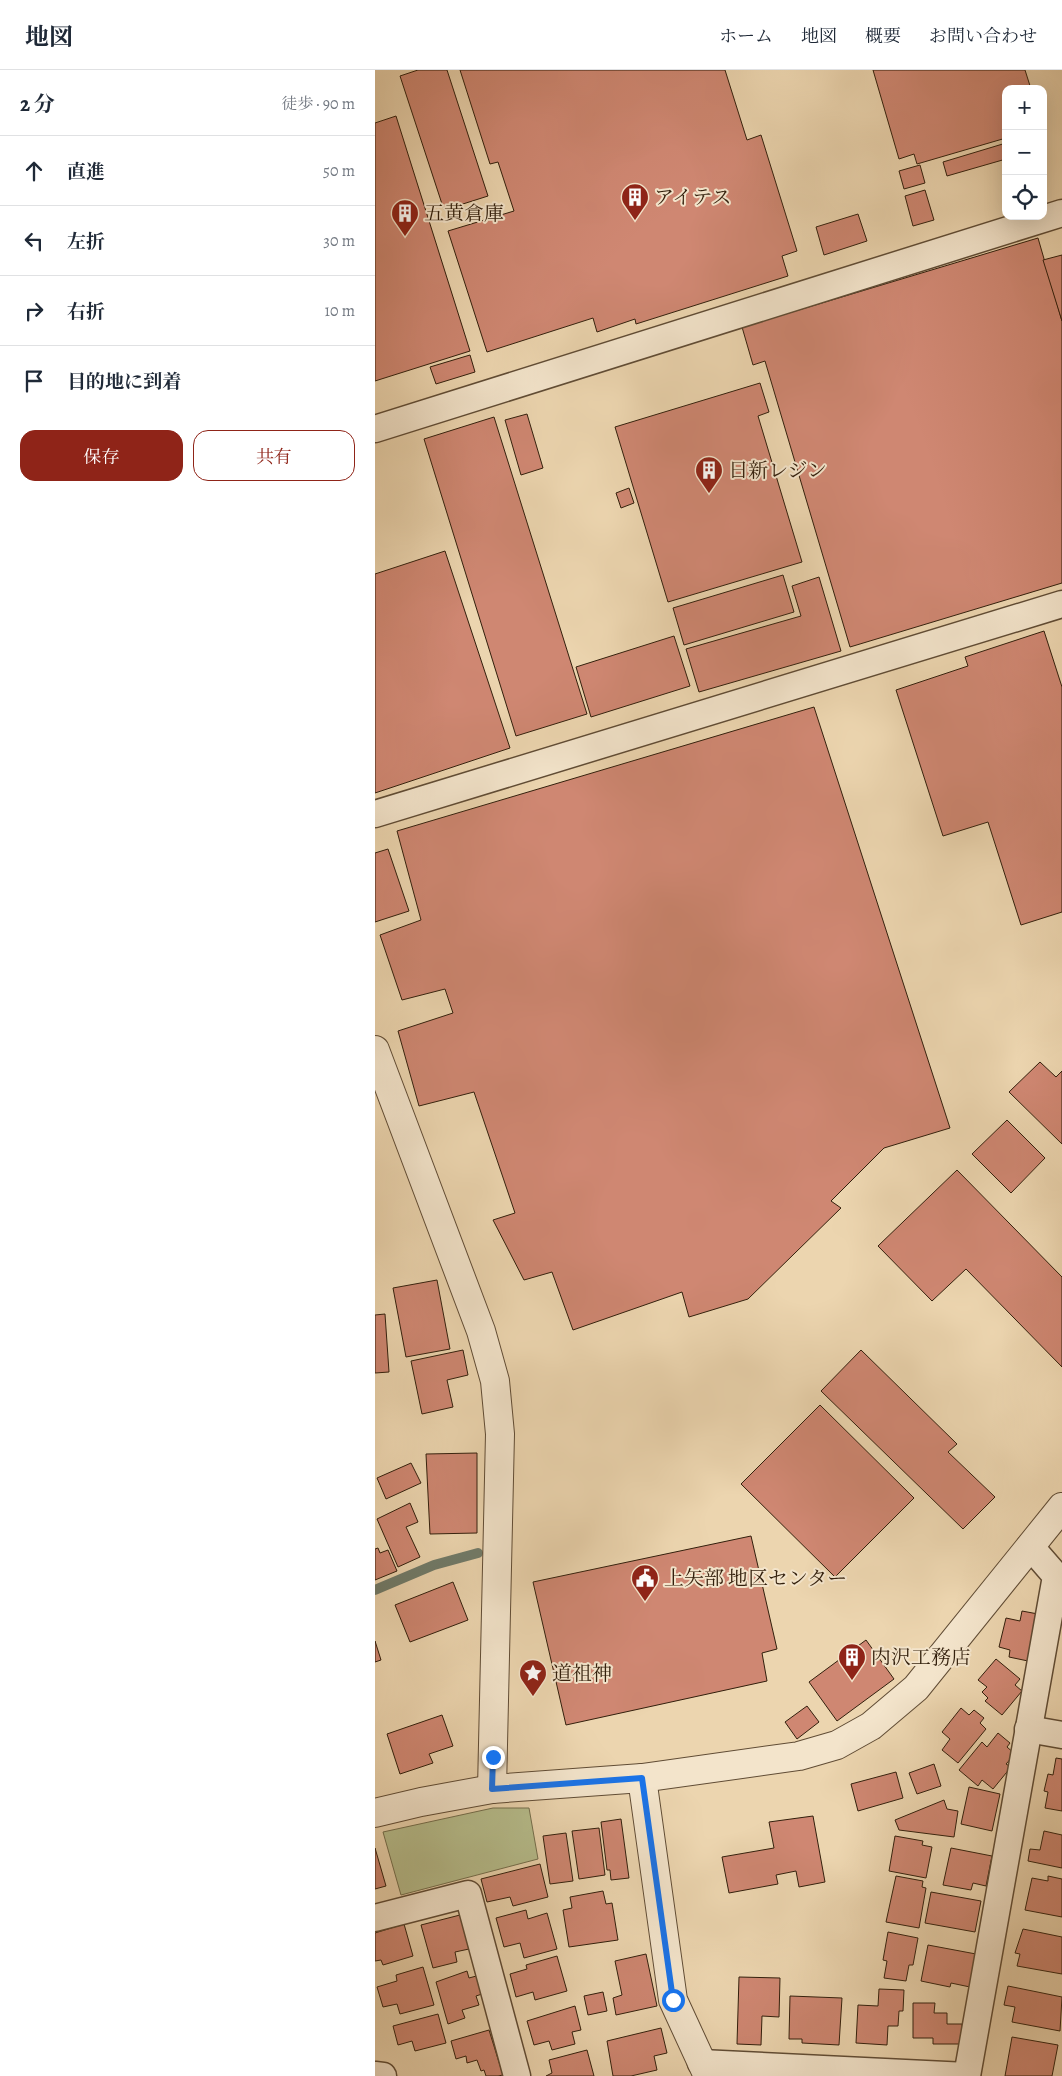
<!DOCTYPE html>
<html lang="ja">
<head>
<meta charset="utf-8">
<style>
  body { margin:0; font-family:Alegreya,"Noto Serif JP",serif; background:#f6f6f7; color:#1f2937 }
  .controls { position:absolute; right:15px; top:15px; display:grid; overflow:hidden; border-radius:10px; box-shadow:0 5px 20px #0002 }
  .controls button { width:45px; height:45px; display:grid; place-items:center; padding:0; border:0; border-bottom:1px solid #e0e1e3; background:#fff; color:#1f2937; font:25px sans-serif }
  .stop { position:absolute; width:15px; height:15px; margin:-11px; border:4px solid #1a73e8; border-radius:50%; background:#fff }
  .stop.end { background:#1a73e8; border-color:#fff; box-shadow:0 1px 5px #0008 }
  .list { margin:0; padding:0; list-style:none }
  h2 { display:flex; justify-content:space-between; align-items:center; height:65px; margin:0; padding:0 20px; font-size:21px }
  h2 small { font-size:16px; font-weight:400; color:#747a83 }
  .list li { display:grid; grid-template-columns:32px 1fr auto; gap:15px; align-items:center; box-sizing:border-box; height:70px; padding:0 20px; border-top:1px solid #e0e1e3 }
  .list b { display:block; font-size:19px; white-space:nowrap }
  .list em { font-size:16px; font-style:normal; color:#747a83 }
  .actions { display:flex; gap:10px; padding:15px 20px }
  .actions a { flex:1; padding:11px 0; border:1px solid #8f2418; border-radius:15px; text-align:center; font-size:18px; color:#8f2418 }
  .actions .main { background:#8f2418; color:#fff }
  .icon { flex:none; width:28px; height:28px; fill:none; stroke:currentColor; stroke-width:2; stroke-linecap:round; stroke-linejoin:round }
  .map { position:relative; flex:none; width:687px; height:2006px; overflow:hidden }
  header { display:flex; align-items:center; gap:30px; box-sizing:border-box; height:70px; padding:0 25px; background:#fff; border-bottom:1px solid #e0e1e3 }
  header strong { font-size:24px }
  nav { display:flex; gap:28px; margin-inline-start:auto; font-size:18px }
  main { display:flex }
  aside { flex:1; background:#fff }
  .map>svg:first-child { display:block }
  .green { fill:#b6bd8c; stroke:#746e4c }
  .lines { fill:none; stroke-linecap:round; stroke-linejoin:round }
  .stream { stroke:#707b6a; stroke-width:10 }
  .building { fill:#cf8772; stroke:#321f0c }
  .minor-casing { stroke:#604c35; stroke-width:29 }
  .tertiary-casing { stroke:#604c35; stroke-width:30 }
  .minor { stroke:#f3e4cb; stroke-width:26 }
  .tertiary { stroke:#f3e4cb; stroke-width:28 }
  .route { stroke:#1a73e8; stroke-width:6 }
  .labels { text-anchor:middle; stroke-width:4; stroke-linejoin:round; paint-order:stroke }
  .poi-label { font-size:20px; fill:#321f0c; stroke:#f3e4cb; text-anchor:start }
</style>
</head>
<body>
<header>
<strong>地図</strong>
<nav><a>ホーム</a><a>地図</a><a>概要</a><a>お問い合わせ</a></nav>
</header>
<main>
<aside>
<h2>2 分<small>徒歩 · 90 m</small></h2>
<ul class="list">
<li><svg class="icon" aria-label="ahead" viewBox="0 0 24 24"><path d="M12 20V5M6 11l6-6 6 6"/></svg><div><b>直進</b></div><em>50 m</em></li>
<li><svg class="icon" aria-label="left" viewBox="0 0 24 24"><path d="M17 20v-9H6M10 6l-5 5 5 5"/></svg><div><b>左折</b></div><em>30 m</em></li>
<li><svg class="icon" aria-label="right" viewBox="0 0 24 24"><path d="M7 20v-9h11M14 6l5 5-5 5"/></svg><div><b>右折</b></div><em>10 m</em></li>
<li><svg class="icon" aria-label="arrive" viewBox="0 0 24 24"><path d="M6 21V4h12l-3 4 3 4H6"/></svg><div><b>目的地に到着</b></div></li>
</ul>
<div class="actions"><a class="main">保存</a><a>共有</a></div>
</aside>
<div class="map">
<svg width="687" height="2006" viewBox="0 0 687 2006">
  <rect width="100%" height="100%" fill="#ecd5af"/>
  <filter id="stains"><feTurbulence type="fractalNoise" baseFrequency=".004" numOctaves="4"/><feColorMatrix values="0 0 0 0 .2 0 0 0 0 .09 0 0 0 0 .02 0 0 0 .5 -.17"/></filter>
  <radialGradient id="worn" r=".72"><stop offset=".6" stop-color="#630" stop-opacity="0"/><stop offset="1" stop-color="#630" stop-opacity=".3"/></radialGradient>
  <!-- green -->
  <polygon class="green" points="118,1738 154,1738 163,1789 26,1825 8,1762"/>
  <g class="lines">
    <!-- stream -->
    <polyline class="stream" points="0,1520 59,1495 103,1483"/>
  </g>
  <!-- building -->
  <g class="building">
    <polygon points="43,0 72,0 113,126 69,140 25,6"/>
    <polygon points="85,0 350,0 372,70 386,65 422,181 407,186 413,206 261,254 260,249 222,262 218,248 112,282 73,161 139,141 123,92 115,94"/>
    <polygon points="498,0 650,0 656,19 631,19 631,68 542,94 539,84 524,89"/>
    <polygon points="21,46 95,281 0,311 0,53"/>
    <polygon points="631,73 631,89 572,106 568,92"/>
    <polygon points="545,95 550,113 529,119 524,101"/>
    <polygon points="550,120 559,150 538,156 530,126"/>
    <polygon points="483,144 492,171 449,185 441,157"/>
    <polygon points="663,168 687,251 687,513 475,577 390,291 378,295 367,257"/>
    <polygon points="687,185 687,251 668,190"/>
    <polygon points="95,285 100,302 61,314 55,297"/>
    <polygon points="385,313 394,342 383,346 427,492 293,532 240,357"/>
    <polygon points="152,344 168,398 146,405 130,350"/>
    <polygon points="119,347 212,644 141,666 49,369"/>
    <polygon points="254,418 259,433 246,438 241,423"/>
    <polygon points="70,481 135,678 0,723 0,504"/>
    <polygon points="408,505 419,542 309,575 298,538"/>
    <polygon points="444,507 466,581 324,622 311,579 426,546 417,516"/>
    <polygon points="669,561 687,617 687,842 646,855 613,752 568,766 521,620 593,596 590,587"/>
    <polygon points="299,566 315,616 216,647 201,597"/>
    <polygon points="439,637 575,1058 509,1078 456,1131 466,1138 373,1229 314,1247 307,1222 198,1260 177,1202 149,1210 118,1150 140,1143 99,1022 44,1036 23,961 78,943 70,919 27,930 5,865 46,850 22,761"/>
    <polygon points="13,779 34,841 0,852 0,783"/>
    <polygon points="665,992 681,1007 687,1001 687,1074 634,1022"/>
    <polygon points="632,1050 670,1088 636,1123 597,1084"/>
    <polygon points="582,1100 687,1207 687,1297 591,1199 557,1231 503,1176"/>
    <polygon points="62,1210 75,1279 31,1287 18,1218"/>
    <polygon points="10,1244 14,1302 0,1303 0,1245"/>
    <polygon points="88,1280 93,1305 72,1310 78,1337 47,1344 36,1291"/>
    <polygon points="486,1280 582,1374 573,1382 620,1427 588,1459 446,1321"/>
    <polygon points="445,1335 539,1428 460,1507 366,1414"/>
    <polygon points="102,1383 102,1463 55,1464 51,1384"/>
    <polygon points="36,1393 46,1413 11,1429 2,1408"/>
    <polygon points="35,1433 43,1452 31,1457 45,1487 23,1497 2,1449"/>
    <polygon points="376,1466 402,1579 387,1583 392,1611 191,1655 158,1512"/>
    <polygon points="3,1478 5,1483 13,1480 22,1501 0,1510 0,1479"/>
    <polygon points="78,1512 93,1550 35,1572 20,1535"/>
    <polygon points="647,1541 663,1544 653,1591 634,1587 635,1580 624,1577 631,1548 645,1551"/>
    <polygon points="491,1570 519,1609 462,1651 434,1612"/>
    <polygon points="0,1571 6,1590 0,1592"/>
    <polygon points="621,1589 645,1609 640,1615 647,1621 627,1645 610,1631 613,1628 607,1622 612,1617 603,1610"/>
    <polygon points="432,1636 444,1652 422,1669 410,1652"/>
    <polygon points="586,1638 594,1645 599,1640 609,1648 605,1653 611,1659 583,1693 567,1680 575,1669 567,1662"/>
    <polygon points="67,1645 78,1676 54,1684 58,1693 25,1704 12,1664"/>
    <polygon points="623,1663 635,1673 632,1677 640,1684 631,1694 636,1697 618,1719 607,1710 603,1716 584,1700 607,1672 612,1677"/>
    <polygon points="681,1688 687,1689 687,1741 670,1738 673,1722 669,1721 673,1704 678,1705"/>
    <polygon points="559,1694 566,1716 542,1724 534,1703"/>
    <polygon points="521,1702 528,1728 483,1741 476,1714"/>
    <polygon points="594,1717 625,1724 617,1761 586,1754"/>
    <polygon points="569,1730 572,1739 583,1741 579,1767 524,1760 520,1750"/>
    <polygon points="438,1746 450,1812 424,1817 421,1801 401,1805 403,1814 354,1823 347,1787 399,1778 394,1752"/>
    <polygon points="246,1749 254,1808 236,1810 235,1800 232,1800 226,1752"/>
    <polygon points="224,1758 230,1805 204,1809 197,1761"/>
    <polygon points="669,1761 687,1765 687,1798 653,1791 655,1779 665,1780"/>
    <polygon points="191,1763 198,1811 175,1814 168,1766"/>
    <polygon points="520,1766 548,1771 547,1775 557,1777 551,1808 514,1801"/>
    <polygon points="0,1778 11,1816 0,1819"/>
    <polygon points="576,1778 617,1786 611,1816 598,1813 596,1820 568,1815"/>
    <polygon points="165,1794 173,1827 138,1836 135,1827 112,1832 106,1809"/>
    <polygon points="521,1806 548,1811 547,1817 551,1818 544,1858 511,1852"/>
    <polygon points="673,1806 687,1809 687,1847 650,1840 657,1808 673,1811"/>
    <polygon points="228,1821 231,1834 237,1833 243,1870 194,1877 188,1840 197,1838 195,1827"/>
    <polygon points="556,1822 606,1831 600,1862 550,1853"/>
    <polygon points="151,1840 153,1849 172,1843 182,1879 149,1888 145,1873 129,1877 121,1848"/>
    <polygon points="85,1845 94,1879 80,1882 82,1892 58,1898 46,1855"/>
    <polygon points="29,1854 38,1886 8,1895 6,1890 0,1891 0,1863"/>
    <polygon points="648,1859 687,1867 687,1904 642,1896 645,1884 640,1883"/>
    <polygon points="513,1862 543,1868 538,1895 534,1895 531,1911 509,1908 512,1891 508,1890"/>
    <polygon points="553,1875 601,1884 595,1917 576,1913 575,1917 546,1911"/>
    <polygon points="271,1884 282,1936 241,1945 238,1928 247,1925 240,1891"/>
    <polygon points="182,1886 192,1921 160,1930 158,1922 141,1927 135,1904 152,1899 151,1895"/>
    <polygon points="48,1897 59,1935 25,1944 22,1934 8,1937 2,1917 22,1911 21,1905"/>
    <polygon points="92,1901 94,1908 105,1905 110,1923 101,1926 104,1935 87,1940 90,1948 73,1954 61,1912"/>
    <polygon points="364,1907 405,1908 404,1947 387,1946 386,1975 362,1974"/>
    <polygon points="633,1916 687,1927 685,1961 637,1952 640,1937 629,1935"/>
    <polygon points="504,1919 529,1920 528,1941 524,1941 523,1956 513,1956 512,1975 481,1973 483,1935 503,1936"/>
    <polygon points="228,1922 232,1941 213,1945 209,1926"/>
    <polygon points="415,1926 467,1928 464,1975 427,1973 427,1969 414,1969"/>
    <polygon points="538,1933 560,1933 559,1943 572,1943 572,1954 587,1954 587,1974 558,1974 558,1968 538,1968"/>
    <polygon points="200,1936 206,1960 197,1962 200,1974 177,1980 174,1971 159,1975 152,1951"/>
    <polygon points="63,1944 71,1973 40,1981 37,1971 23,1975 18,1956"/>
    <polygon points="286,1958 292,1983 279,1986 282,2000 256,2006 238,2006 232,1971"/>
    <polygon points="114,1960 128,2005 123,2006 111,2006 109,2000 106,2001 102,1990 92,1993 91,1986 81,1989 76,1971"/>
    <polygon points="637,1967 683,1975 677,2006 630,2006"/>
    <polygon points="212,1980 219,2006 171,2006 177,2003 174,1990"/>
  </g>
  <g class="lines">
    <!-- minor casing -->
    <g class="minor-casing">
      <g id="minor">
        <polyline points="0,359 687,143"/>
        <polyline points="0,744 687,534"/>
        <polyline points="653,1659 687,1665"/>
        <polyline points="0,1848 93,1824 142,2006"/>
        <polyline points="326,1993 592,2006"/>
        <polyline points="0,2005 8,2006"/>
        <polyline points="592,2006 681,1506 655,1476"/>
      </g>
    </g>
    <!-- tertiary casing -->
    <g class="tertiary-casing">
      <g id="tertiary">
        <polyline points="0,980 106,1261 120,1311 125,1364 117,1719"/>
        <polyline points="267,1708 298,1930 333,2006"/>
        <polyline points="0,1743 46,1732 117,1719 267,1708 424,1686 462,1675 496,1656 541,1618 687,1437"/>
      </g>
    </g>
    <!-- minor -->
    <use href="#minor" class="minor"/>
    <!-- tertiary -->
    <use href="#tertiary" class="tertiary"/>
  </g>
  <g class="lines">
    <!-- route -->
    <polyline class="route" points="118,1687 117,1719 267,1708 298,1930"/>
  </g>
  <!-- icons -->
  <defs>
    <g id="building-pin" transform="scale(1.4375)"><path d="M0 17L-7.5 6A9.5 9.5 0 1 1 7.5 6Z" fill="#8f2418" stroke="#f3e4cb"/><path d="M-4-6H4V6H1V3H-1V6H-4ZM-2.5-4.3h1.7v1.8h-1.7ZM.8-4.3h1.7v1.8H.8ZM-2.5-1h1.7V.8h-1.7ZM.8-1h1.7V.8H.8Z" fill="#fff"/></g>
    <g id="civic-pin" transform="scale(1.4375)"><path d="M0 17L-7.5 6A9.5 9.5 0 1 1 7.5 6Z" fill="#8f2418" stroke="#f3e4cb"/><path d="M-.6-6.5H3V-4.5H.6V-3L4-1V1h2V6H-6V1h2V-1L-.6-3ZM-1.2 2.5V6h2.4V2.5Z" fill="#fff"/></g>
    <g id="sight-pin" transform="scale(1.4375)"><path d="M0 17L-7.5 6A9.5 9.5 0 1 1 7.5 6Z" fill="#8f2418" stroke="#f3e4cb"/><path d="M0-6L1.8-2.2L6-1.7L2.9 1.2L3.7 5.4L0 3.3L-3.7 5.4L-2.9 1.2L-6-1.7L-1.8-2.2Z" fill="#fff"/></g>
  </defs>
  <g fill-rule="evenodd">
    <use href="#building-pin" x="260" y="127"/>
    <use href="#building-pin" x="30" y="143"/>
    <use href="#building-pin" x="334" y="400"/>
    <use href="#civic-pin" x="270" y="1508"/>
    <use href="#building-pin" x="477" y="1587"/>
    <use href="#sight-pin" x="158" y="1603"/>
  </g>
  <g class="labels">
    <!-- poi labels -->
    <g class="poi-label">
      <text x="279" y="134">アイテス</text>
      <text x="49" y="150">五黄倉庫</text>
      <text x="353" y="407">日新レジン</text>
      <text x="289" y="1515">上矢部 地区センター</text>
      <text x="496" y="1594">内沢工務店</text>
      <text x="177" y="1610">道祖神</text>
    </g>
  </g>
  <rect width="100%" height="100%" filter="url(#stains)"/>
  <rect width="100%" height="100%" fill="url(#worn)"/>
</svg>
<div class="controls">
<button>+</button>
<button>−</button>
<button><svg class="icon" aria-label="locate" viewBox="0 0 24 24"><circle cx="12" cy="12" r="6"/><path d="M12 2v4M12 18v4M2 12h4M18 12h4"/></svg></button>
</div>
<div class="stop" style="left:298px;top:1930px"></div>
<div class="stop end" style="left:118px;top:1687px"></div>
</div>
</main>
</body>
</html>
